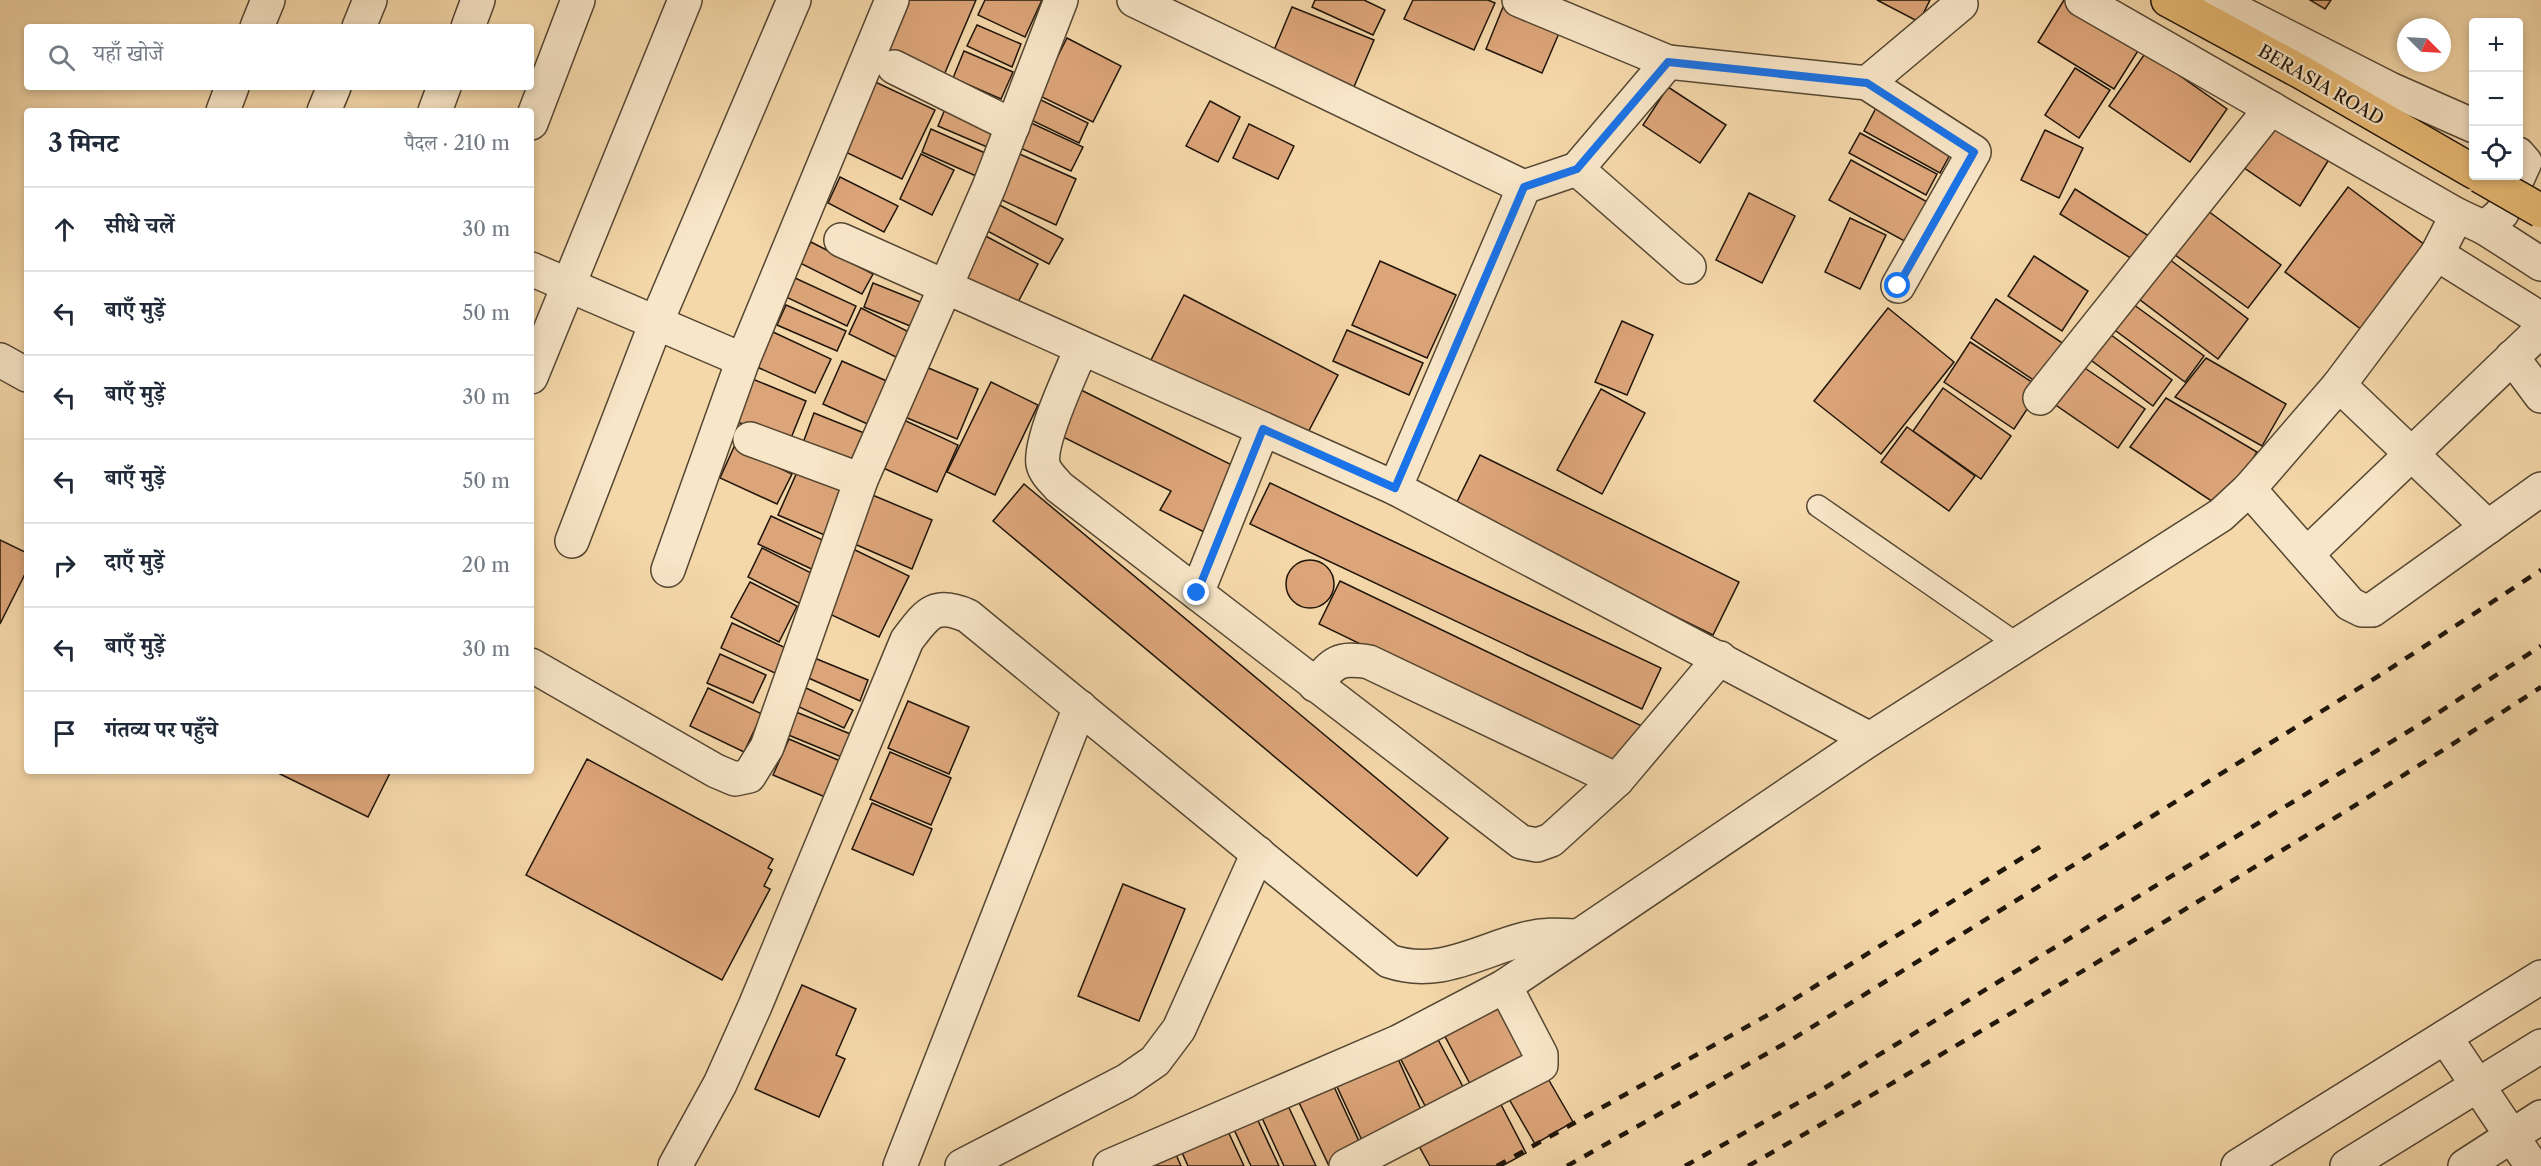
<!DOCTYPE html>
<html lang="hi">
<head>
<meta charset="utf-8">
<style>
  body { margin:0; font-family:"Libre Caslon Text","Noto Serif Devanagari",serif; background:#f6f6f7; color:#1f2937 }
  .controls { position:absolute; right:18px; top:18px; display:grid; overflow:hidden; border-radius:6px; box-shadow:0 3px 9px #0003 }
  .controls button { width:54px; height:54px; display:grid; place-items:center; padding:0; border:0; border-bottom:2px solid #e0e1e3; background:#fff; color:#1f2937; font:30px sans-serif }
  .compass { position:absolute; left:2397px; top:18px; width:54px; height:54px; border-radius:50%; background:#fff; box-shadow:0 3px 9px #0003; rotate:114deg }
  .stop { position:absolute; width:18px; height:18px; margin:-14px; border:4px solid #1a73e8; border-radius:50%; background:#fff }
  .stop.end { background:#1a73e8; border-color:#fff; box-shadow:0 2px 6px #0008 }
  .list { margin:0; padding:0; list-style:none }
  h2 { display:flex; justify-content:space-between; align-items:center; height:78px; margin:0; padding:0 24px; font-size:26px }
  h2 small { font-size:20px; font-weight:400; color:#747a83 }
  .list li { display:grid; grid-template-columns:39px 1fr auto; gap:18px; align-items:center; box-sizing:border-box; height:84px; padding:0 24px; border-top:2px solid #e0e1e3 }
  .list b { display:block; font-size:22px; white-space:nowrap }
  .list em { font-size:20px; font-style:normal; color:#747a83 }
  .icon { flex:none; width:33px; height:33px; fill:none; stroke:currentColor; stroke-width:2; stroke-linecap:round; stroke-linejoin:round }
  .map { position:relative; flex:none; width:2541px; height:1166px; overflow:hidden }
  .search { position:absolute; background:#fff; box-shadow:0 3px 9px #0003; left:24px; top:24px; width:510px; height:66px; display:flex; align-items:center; gap:15px; box-sizing:border-box; padding:0 21px; border-radius:6px; color:#747a83; font-size:22px }
  .panel { position:absolute; background:#fff; box-shadow:0 3px 9px #0003; left:24px; top:108px; width:510px; height:666px; border-radius:6px }
  .map>svg:first-child { display:block }
  .building { fill:#dca579; stroke:#1f150a; stroke-width:1.5 }
  .lines { fill:none; stroke-linecap:round; stroke-linejoin:round }
  .service-casing { stroke:#544632; stroke-width:24 }
  .minor-casing { stroke:#544632; stroke-width:36 }
  .tertiary-casing { stroke:#544632; stroke-width:36 }
  .primary-casing { stroke:#1f150a; stroke-width:36 }
  .service { stroke:#f8e6c8; stroke-width:21 }
  .minor { stroke:#f8e6c8; stroke-width:33 }
  .tertiary { stroke:#f8e6c8; stroke-width:33 }
  .primary { stroke:#eabc75; stroke-width:33 }
  .rail { stroke:#1f150a; stroke-width:4.5; stroke-dasharray:10 10; stroke-linecap:butt }
  .primary-bridge-casing { stroke:#1f150a; stroke-width:36; stroke-linecap:butt }
  .primary-bridge { stroke:#eabc75; stroke-width:33 }
  .route { stroke:#1a73e8; stroke-width:8 }
  .labels { text-anchor:middle; stroke-width:4.5; stroke-linejoin:round; paint-order:stroke }
  .street-label { font-size:18px; fill:#1f150a; stroke:#f8e6c8 }
</style>
</head>
<body>
<div class="map">
<svg width="2541" height="1166" viewBox="0 0 2541 1166">
  <rect width="100%" height="100%" fill="#f5d8aa"/>
  <filter id="stains"><feTurbulence type="fractalNoise" baseFrequency=".00333" numOctaves="4"/><feColorMatrix values="0 0 0 0 .2 0 0 0 0 .09 0 0 0 0 .02 0 0 0 .5 -.17"/></filter>
  <radialGradient id="worn" r=".72"><stop offset=".6" stop-color="#630" stop-opacity="0"/><stop offset="1" stop-color="#630" stop-opacity=".3"/></radialGradient>
  <!-- building -->
  <g class="building">
    <polygon points="904,0 976,0 944,75 883,50"/>
    <polygon points="985,0 1042,0 1025,37 978,15"/>
    <polygon points="1315,0 1364,0 1385,10 1373,35 1312,7"/>
    <polygon points="1413,0 1488,0 1495,3 1474,50 1404,19"/>
    <polygon points="1877,0 1930,0 1919,22"/>
    <polygon points="2064,0 2141,46 2114,89 2038,42"/>
    <polygon points="2310,0 2331,0 2325,9"/>
    <polygon points="1292,7 1374,40 1353,89 1272,55"/>
    <polygon points="1503,7 1560,31 1542,73 1486,49"/>
    <polygon points="977,25 1021,44 1012,67 967,46"/>
    <polygon points="1067,38 1121,66 1093,122 1038,95"/>
    <polygon points="964,51 1013,72 1001,99 953,78"/>
    <polygon points="2146,52 2227,109 2190,162 2109,106"/>
    <polygon points="2075,68 2110,90 2079,138 2045,115"/>
    <polygon points="869,79 935,110 902,179 837,148"/>
    <polygon points="1668,87 1726,125 1700,163 1643,125"/>
    <polygon points="1039,99 1088,123 1079,143 1029,119"/>
    <polygon points="1210,101 1240,117 1218,162 1186,146"/>
    <polygon points="948,102 997,122 987,147 938,126"/>
    <polygon points="1876,108 1952,151 1940,173 1864,131"/>
    <polygon points="1027,121 1083,147 1071,171 1016,146"/>
    <polygon points="2269,122 2333,153 2300,206 2237,163"/>
    <polygon points="1249,124 1294,146 1278,179 1233,158"/>
    <polygon points="931,129 985,153 976,176 922,152"/>
    <polygon points="2045,130 2083,148 2059,198 2021,180"/>
    <polygon points="1860,133 1937,174 1926,195 1849,153"/>
    <polygon points="1013,151 1076,179 1056,225 993,196"/>
    <polygon points="921,154 954,170 932,215 900,199"/>
    <polygon points="1851,160 1931,204 1910,244 1829,200"/>
    <polygon points="840,177 898,206 884,232 828,203"/>
    <polygon points="2348,187 2429,248 2366,333 2285,272"/>
    <polygon points="2075,189 2152,238 2137,262 2060,214"/>
    <polygon points="1749,193 1795,216 1762,283 1716,260"/>
    <polygon points="994,202 1063,239 1049,264 980,227"/>
    <polygon points="2204,208 2281,265 2248,308 2171,252"/>
    <polygon points="1850,218 1886,235 1860,289 1825,272"/>
    <polygon points="980,233 1038,264 1017,304 959,274"/>
    <polygon points="811,242 873,274 862,294 800,263"/>
    <polygon points="2034,256 2088,291 2062,331 2008,296"/>
    <polygon points="2165,256 2248,319 2218,359 2135,296"/>
    <polygon points="1380,261 1456,295 1427,358 1352,325"/>
    <polygon points="795,278 856,306 847,326 786,297"/>
    <polygon points="873,283 925,304 915,328 864,307"/>
    <polygon points="1184,295 1338,375 1303,442 1150,362"/>
    <polygon points="1996,299 2070,348 2044,387 1971,338"/>
    <polygon points="2126,299 2204,356 2185,382 2108,325"/>
    <polygon points="786,305 846,331 837,351 777,325"/>
    <polygon points="861,308 917,336 904,361 849,334"/>
    <polygon points="1888,308 1954,362 1881,454 1814,401"/>
    <polygon points="1622,321 1653,335 1627,395 1595,382"/>
    <polygon points="2103,329 2172,380 2153,406 2084,355"/>
    <polygon points="1347,330 1423,363 1409,395 1333,361"/>
    <polygon points="773,332 831,359 815,393 757,367"/>
    <polygon points="1970,342 2041,388 2014,429 1944,382"/>
    <polygon points="2206,358 2286,404 2262,446 2175,397"/>
    <polygon points="2073,360 2145,409 2118,448 2047,399"/>
    <polygon points="842,361 891,383 872,426 823,404"/>
    <polygon points="919,364 978,389 957,439 898,414"/>
    <polygon points="750,378 806,401 789,443 733,420"/>
    <polygon points="991,382 1038,405 995,495 947,472"/>
    <polygon points="1075,387 1236,467 1204,532 1160,510 1171,491 1053,432"/>
    <polygon points="1943,388 2011,436 1981,479 1913,431"/>
    <polygon points="1601,389 1645,413 1602,494 1557,470"/>
    <polygon points="2166,398 2257,452 2222,508 2130,447"/>
    <polygon points="814,413 864,433 850,469 800,451"/>
    <polygon points="893,415 958,445 937,492 872,463"/>
    <polygon points="1907,427 1975,476 1949,511 1881,462"/>
    <polygon points="734,447 792,474 777,504 720,478"/>
    <polygon points="1480,455 1739,582 1713,635 1454,508"/>
    <polygon points="798,470 847,491 827,536 778,515"/>
    <polygon points="1270,483 1661,668 1642,709 1250,524"/>
    <polygon points="1024,484 1448,838 1417,876 993,521"/>
    <polygon points="870,494 932,520 912,569 850,542"/>
    <polygon points="771,516 831,544 818,572 758,544"/>
    <polygon points="0,540 27,553 27,570 0,624"/>
    <polygon points="762,548 817,576 803,605 748,577"/>
    <polygon points="853,549 909,576 879,637 823,611"/>
    <circle cx="1310" cy="584" r="24"/>
    <polygon points="1340,581 1644,727 1622,771 1319,624"/>
    <polygon points="750,582 797,606 779,642 731,617"/>
    <polygon points="732,623 788,649 777,674 721,648"/>
    <polygon points="720,654 766,675 753,703 707,683"/>
    <polygon points="812,657 868,680 860,701 804,676"/>
    <polygon points="708,688 762,714 744,752 690,726"/>
    <polygon points="806,688 853,710 844,728 797,706"/>
    <polygon points="908,701 969,727 949,774 888,748"/>
    <polygon points="796,712 853,735 844,758 786,734"/>
    <polygon points="789,739 845,763 830,799 773,775"/>
    <polygon points="890,752 951,778 931,825 870,799"/>
    <polygon points="587,759 773,859 768,868 772,870 764,886 770,889 722,980 526,875"/>
    <polygon points="274,771 391,771 368,817"/>
    <polygon points="872,803 932,829 913,875 852,849"/>
    <polygon points="1123,884 1185,909 1139,1021 1078,996"/>
    <polygon points="802,985 856,1009 836,1055 845,1059 819,1117 755,1089"/>
    <polygon points="1500,996 1536,1065 1477,1097 1440,1027"/>
    <polygon points="1434,1032 1470,1100 1432,1119 1397,1052"/>
    <polygon points="1394,1050 1426,1121 1366,1149 1333,1078"/>
    <polygon points="1543,1070 1573,1122 1535,1144 1505,1092"/>
    <polygon points="1330,1078 1364,1152 1334,1166 1329,1166 1295,1094"/>
    <polygon points="1495,1093 1526,1153 1502,1166 1430,1166 1414,1137"/>
    <polygon points="1284,1097 1316,1166 1284,1166 1258,1109"/>
    <polygon points="1254,1112 1279,1166 1251,1166 1231,1123"/>
    <polygon points="1226,1127 1244,1166 1188,1166 1180,1148"/>
    <polygon points="1174,1150 1181,1166 1145,1166"/>
  </g>
  <g class="lines">
    <!-- service casing -->
    <g class="service-casing">
      <polyline id="service" points="1818,506 2017,644"/>
    </g>
    <!-- minor casing -->
    <g class="minor-casing">
      <g id="minor">
        <polyline points="1134,0 1524,187 1577,169 1689,267"/>
        <polyline points="1519,0 1668,62 1867,83 1974,152 1898,286"/>
        <polyline points="257,27 268,0"/>
        <polyline points="359,27 370,0"/>
        <polyline points="468,27 478,0"/>
        <polyline points="894,67 1013,126"/>
        <polyline points="1867,83 1961,4"/>
        <polyline points="223,111 232,87"/>
        <polyline points="324,111 334,87"/>
        <polyline points="435,111 444,87"/>
        <polyline points="531,123 578,0"/>
        <polyline points="1577,169 1668,62"/>
        <polyline points="2485,228 2541,264"/>
        <polyline points="841,240 1395,488 1870,739"/>
        <polyline points="2437,254 2541,319"/>
        <polyline points="531,269 743,360 892,0"/>
        <path d="M 1081,349 C 1071,374 1039,440 1043,464 C 1045,473 1053,480 1059,487 L 1521,842 L 1537,845 L 1551,840 L 1617,780 L 1720,658"/>
        <polyline points="2512,357 2541,396"/>
        <polyline points="0,360 27,375"/>
        <polyline points="531,377 685,0"/>
        <polyline points="2339,385 2488,527"/>
        <polyline points="2040,398 2271,108"/>
        <polyline points="750,439 861,480"/>
        <polyline points="1395,488 1524,187"/>
        <polyline points="2249,489 2350,604 2362,610 2372,610 2541,489"/>
        <polyline points="572,541 656,323 794,0"/>
        <polyline points="2307,554 2541,330"/>
        <polyline points="668,570 743,360"/>
        <polyline points="1197,593 1263,429"/>
        <polyline points="531,665 716,771 735,779 749,776 767,747 861,480 989,187 1061,0"/>
        <path d="M 1315,685 C 1334,662 1338,657 1369,662 L 1617,780"/>
        <polyline points="2445,1037 2532,1166"/>
        <path d="M 675,1166 L 720,1084 L 755,1006 L 907,640 C 927,614 934,601 968,616 L 1389,961 C 1439,978 1478,951 1525,939 C 1543,934 1559,935 1577,936"/>
        <polyline points="900,1166 1080,707"/>
        <polyline points="962,1166 1126,1081 1155,1061 1179,1029 1258,853"/>
        <polyline points="1110,1166 1398,1042 1505,986 1870,739 2221,515 2249,489 2339,385 2437,254 2457,215"/>
        <polyline points="1346,1166 1541,1065 1541,1055 1505,986"/>
        <polyline points="2238,1166 2541,977"/>
        <polyline points="2347,1166 2541,1046"/>
        <polyline points="2465,1166 2541,1117"/>
      </g>
    </g>
    <!-- tertiary casing -->
    <g class="tertiary-casing">
      <g id="tertiary">
        <polyline points="2082,0 2457,215 2485,228 2502,213 2525,162 2518,154"/>
        <polyline points="2215,0 2390,89 2474,126"/>
      </g>
    </g>
    <!-- primary casing -->
    <g class="primary-casing">
      <polyline id="primary" points="2168,0 2301,72 2474,172"/>
    </g>
    <!-- service -->
    <use href="#service" class="service"/>
    <!-- minor -->
    <use href="#minor" class="minor"/>
    <!-- tertiary -->
    <use href="#tertiary" class="tertiary"/>
    <!-- primary -->
    <use href="#primary" class="primary"/>
    <!-- rail -->
    <g class="rail">
      <polyline points="1497,1166 1775,1011 2048,842"/>
      <polyline points="1567,1166 1791,1040 2385,672 2541,570"/>
      <polyline points="1685,1166 1823,1089 2427,720 2541,646"/>
      <path d="M 1748,1166 C 1855,1106 1960,1043 2066,981 C 2226,885 2385,789 2541,687"/>
    </g>
    <!-- primary-bridge casing -->
    <g class="primary-bridge-casing">
      <polyline id="primary-bridge" points="2480,176 2541,211"/>
    </g>
    <!-- primary-bridge -->
    <use href="#primary-bridge" class="primary-bridge"/>
  </g>
  <g class="lines">
    <!-- route -->
    <polyline class="route" points="1197,593 1263,429 1395,488 1524,187 1577,169 1668,62 1867,83 1974,152 1898,286"/>
  </g>
  <g class="labels">
    <!-- street labels -->
    <g class="street-label">
      <text transform="translate(2321 85) rotate(30)" y="6">BERASIA ROAD</text>
    </g>
  </g>
  <rect width="100%" height="100%" filter="url(#stains)"/>
  <rect width="100%" height="100%" fill="url(#worn)"/>
</svg>
<div class="controls">
<button>+</button>
<button>−</button>
<button><svg class="icon" aria-label="locate" viewBox="0 0 24 24"><circle cx="12" cy="12" r="6"/><path d="M12 2v4M12 18v4M2 12h4M18 12h4"/></svg></button>
</div>
<svg class="compass" viewBox="-18 -18 36 36"><path d="M0-13l5 13h-10z" fill="#e53935"/><path d="M0 13l5-13h-10z" fill="#747a83"/></svg>
<div class="stop" style="left:1898px;top:286px"></div>
<div class="stop end" style="left:1197px;top:593px"></div>
<div class="search"><svg class="icon" aria-label="search" viewBox="0 0 24 24"><circle cx="10" cy="10" r="6"/><path d="M15 15l6 6"/></svg>यहाँ खोजें</div>
<section class="panel">
<h2>3 मिनट<small>पैदल · 210 m</small></h2>
<ul class="list">
<li><svg class="icon" aria-label="ahead" viewBox="0 0 24 24"><path d="M12 20V5M6 11l6-6 6 6"/></svg><div><b>सीधे चलें</b></div><em>30 m</em></li>
<li><svg class="icon" aria-label="left" viewBox="0 0 24 24"><path d="M17 20v-9H6M10 6l-5 5 5 5"/></svg><div><b>बाएँ मुड़ें</b></div><em>50 m</em></li>
<li><svg class="icon" aria-label="left" viewBox="0 0 24 24"><path d="M17 20v-9H6M10 6l-5 5 5 5"/></svg><div><b>बाएँ मुड़ें</b></div><em>30 m</em></li>
<li><svg class="icon" aria-label="left" viewBox="0 0 24 24"><path d="M17 20v-9H6M10 6l-5 5 5 5"/></svg><div><b>बाएँ मुड़ें</b></div><em>50 m</em></li>
<li><svg class="icon" aria-label="right" viewBox="0 0 24 24"><path d="M7 20v-9h11M14 6l5 5-5 5"/></svg><div><b>दाएँ मुड़ें</b></div><em>20 m</em></li>
<li><svg class="icon" aria-label="left" viewBox="0 0 24 24"><path d="M17 20v-9H6M10 6l-5 5 5 5"/></svg><div><b>बाएँ मुड़ें</b></div><em>30 m</em></li>
<li><svg class="icon" aria-label="arrive" viewBox="0 0 24 24"><path d="M6 21V4h12l-3 4 3 4H6"/></svg><div><b>गंतव्य पर पहुँचे</b></div></li>
</ul>
</section>
</div>
</body>
</html>
